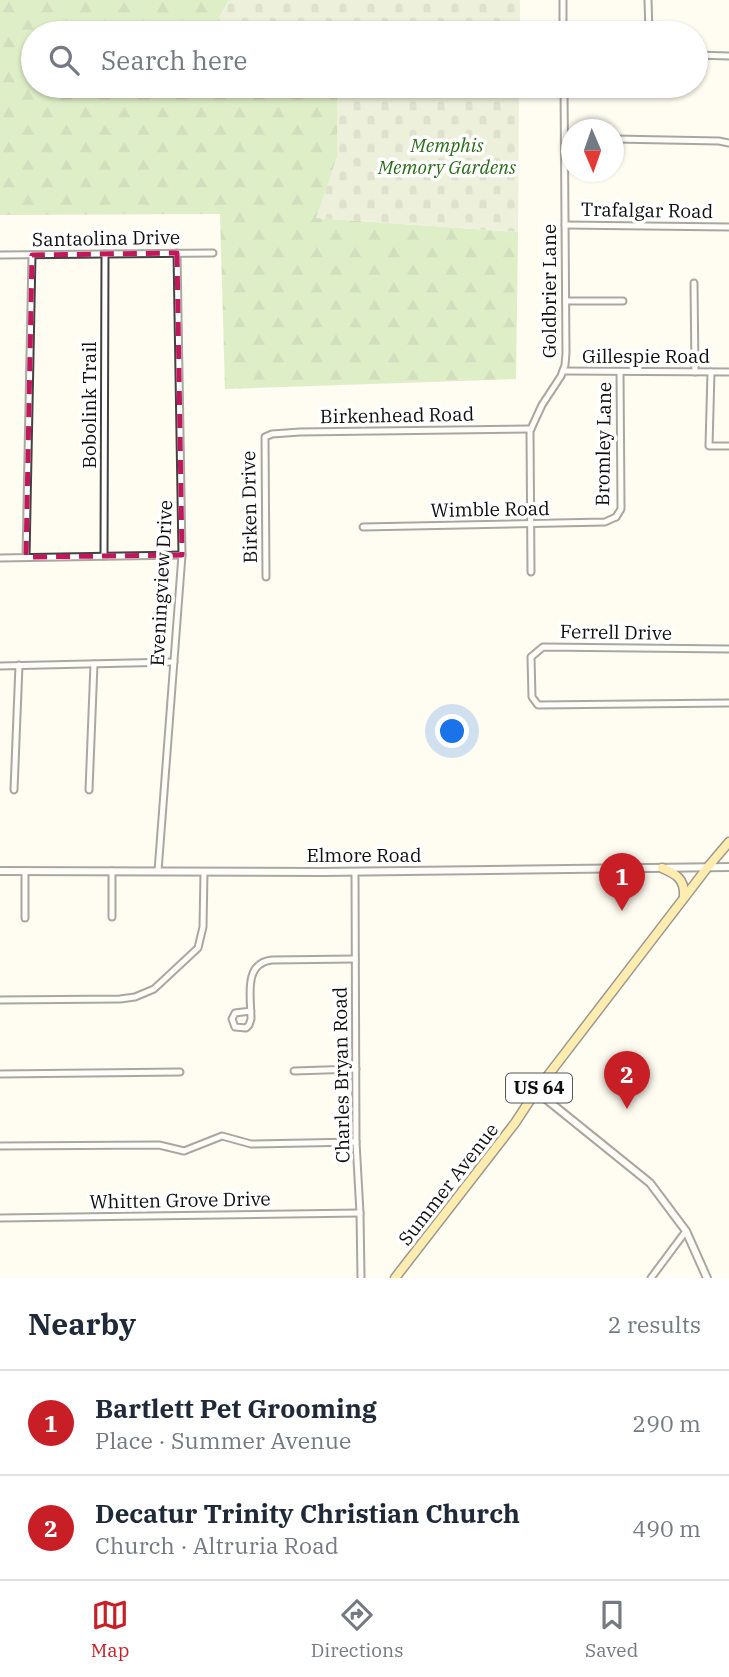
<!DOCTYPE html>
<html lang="en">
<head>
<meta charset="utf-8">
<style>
  body { margin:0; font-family:"IBM Plex Serif",serif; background:#f2f2f3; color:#1f2937 }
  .compass { position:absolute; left:561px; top:119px; width:63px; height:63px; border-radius:50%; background:#fff; box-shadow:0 2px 5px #0004; rotate:178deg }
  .you { position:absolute; left:453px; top:732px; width:24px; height:24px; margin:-18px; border:5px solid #fff; border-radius:50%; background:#1a73e8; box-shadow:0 0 0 10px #1a73e833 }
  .badge { display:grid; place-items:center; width:46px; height:46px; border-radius:50%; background:#c81e26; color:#fff; font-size:23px; font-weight:700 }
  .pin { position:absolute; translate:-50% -58px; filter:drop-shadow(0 2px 4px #0008) }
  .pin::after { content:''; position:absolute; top:37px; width:24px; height:21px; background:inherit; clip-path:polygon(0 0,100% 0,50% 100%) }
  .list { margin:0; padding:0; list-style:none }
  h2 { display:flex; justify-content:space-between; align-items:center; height:91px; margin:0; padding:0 28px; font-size:30px }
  h2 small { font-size:23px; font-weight:400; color:#747a83 }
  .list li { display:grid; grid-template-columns:46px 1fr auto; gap:21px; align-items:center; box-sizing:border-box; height:105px; padding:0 28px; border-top:2px solid #e0e1e3 }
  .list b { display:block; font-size:26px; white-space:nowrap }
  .list p { margin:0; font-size:23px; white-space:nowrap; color:#747a83 }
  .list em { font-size:23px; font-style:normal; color:#747a83 }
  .icon { flex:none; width:38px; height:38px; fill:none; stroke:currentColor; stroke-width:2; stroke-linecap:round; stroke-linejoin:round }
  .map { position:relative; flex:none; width:729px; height:1278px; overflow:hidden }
  .search { position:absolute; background:#fff; box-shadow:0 2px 5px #0004; left:21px; right:21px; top:21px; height:77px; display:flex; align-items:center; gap:18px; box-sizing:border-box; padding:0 24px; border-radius:38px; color:#747a83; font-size:26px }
  .sheet { height:301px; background:#fff }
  nav { display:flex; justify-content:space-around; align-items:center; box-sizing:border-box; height:98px; border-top:2px solid #e0e1e3; background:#fff; font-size:19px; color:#747a83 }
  nav a { display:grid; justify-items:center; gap:4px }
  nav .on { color:#c81e26 }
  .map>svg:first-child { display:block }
  .forest { fill:url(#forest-firs) }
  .cemetery { fill:url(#cemetery-stones) }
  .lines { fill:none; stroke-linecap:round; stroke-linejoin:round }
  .minor-casing { stroke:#424242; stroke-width:9 }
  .tertiary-casing { stroke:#424242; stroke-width:10 }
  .primary-casing { stroke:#202020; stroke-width:11 }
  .minor { stroke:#fff; stroke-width:5 }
  .tertiary { stroke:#fff; stroke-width:6 }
  .primary { stroke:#ffd961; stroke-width:8 }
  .marked { fill:none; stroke:#c2185b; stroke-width:5; stroke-dasharray:14 9; stroke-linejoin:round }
  .labels { text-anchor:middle; stroke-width:7; stroke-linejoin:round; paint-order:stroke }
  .shield { fill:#fff; stroke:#575757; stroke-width:2 }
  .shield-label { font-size:18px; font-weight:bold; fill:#0f0f0f }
  .park-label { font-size:19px; font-style:italic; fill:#2b6c1a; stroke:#fff }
  .street-label { font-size:19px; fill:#0f0f0f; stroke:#fff }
</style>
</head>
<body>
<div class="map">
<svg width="729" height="1278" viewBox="0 0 729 1278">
  <defs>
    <pattern id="forest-firs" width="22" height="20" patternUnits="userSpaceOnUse" patternTransform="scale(1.75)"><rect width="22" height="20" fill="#b6de96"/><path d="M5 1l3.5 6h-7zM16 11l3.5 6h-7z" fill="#9bbd80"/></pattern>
    <pattern id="cemetery-stones" width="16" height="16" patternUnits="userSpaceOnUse" patternTransform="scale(1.75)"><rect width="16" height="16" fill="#d8e3c0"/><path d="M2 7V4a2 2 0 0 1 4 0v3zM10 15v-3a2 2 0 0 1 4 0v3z" fill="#b8c2a4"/></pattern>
  </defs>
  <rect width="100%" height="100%" fill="#fffcf1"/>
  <!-- forest -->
  <polygon class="forest" points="0,0 229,0 213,29 218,33 33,33 33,86 339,86 337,102 337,157 317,218 518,232 516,379 225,389 220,214 0,215"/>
  <!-- cemetery -->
  <g class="cemetery">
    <polygon points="229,0 520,0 520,33 331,33 326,24 307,33 218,33 213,29"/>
    <polygon points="339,86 519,86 518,232 316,218 337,157 337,102"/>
  </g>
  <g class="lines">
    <!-- minor casing -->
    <g class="minor-casing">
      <g id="minor">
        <polyline points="563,0 563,33"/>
        <polyline points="648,0 649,33"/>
        <polyline points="696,55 729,56"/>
        <polyline points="614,139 719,141 729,143"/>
        <polyline points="565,225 729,227"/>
        <polyline points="0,255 213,253"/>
        <polyline points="694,283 695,372"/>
        <polyline points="566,301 623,301"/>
        <polyline points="563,371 729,372"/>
        <polyline points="711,372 709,446 729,446"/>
        <polyline points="616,517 621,509 621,505 620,372"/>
        <polyline points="363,527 605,522 616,517"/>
        <polyline points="104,556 105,254"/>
        <polyline points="26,557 32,255"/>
        <polyline points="0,558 182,555"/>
        <polyline points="531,572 530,431 542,405 561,376 565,365 566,353 564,86"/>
        <polyline points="266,577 265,437 272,434 300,432 531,429"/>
        <polyline points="729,649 543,647 531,657 532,697 538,705 729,703"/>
        <polyline points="0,666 174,662"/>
        <polyline points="14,790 19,665"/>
        <polyline points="89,790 94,664"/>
        <polyline points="112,871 112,917"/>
        <polyline points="158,871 182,555 177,253"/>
        <polyline points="355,872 356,1142 360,1213 361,1278"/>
        <polyline points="25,918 25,871"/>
        <polyline points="0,1000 120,999 135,997 154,989 198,948 203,927 204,872"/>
        <path d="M 251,1011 L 235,1013 L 232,1019 L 235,1027 L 246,1028 L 249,1025 L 251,1019 C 251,997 243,963 272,960 L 355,959"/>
        <polyline points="294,1071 356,1069"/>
        <polyline points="0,1074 180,1072"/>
        <polyline points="0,1146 159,1145 184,1151 222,1136 251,1144 356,1142"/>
        <polyline points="0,1218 360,1213"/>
        <polyline points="651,1278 686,1231"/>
      </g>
    </g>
    <!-- tertiary casing -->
    <g class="tertiary-casing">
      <g id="tertiary">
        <polyline points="0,871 323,872 729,867"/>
        <polyline points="536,1091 650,1183 686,1231 707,1278"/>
      </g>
    </g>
    <!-- primary casing -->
    <g class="primary-casing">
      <g id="primary">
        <path d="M 662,868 C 676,874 685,879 684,896"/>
        <polyline points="395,1278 515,1123 536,1091 707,868 729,842"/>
      </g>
    </g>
    <!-- minor -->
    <use href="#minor" class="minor"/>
    <!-- tertiary -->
    <use href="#tertiary" class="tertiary"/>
    <!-- primary -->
    <use href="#primary" class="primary"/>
  </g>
  <!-- marked area -->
  <path d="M0 0H729V1278H0ZM 177,253 L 182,555 L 26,557 L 32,255 Z" fill="#fffcf1" fill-opacity=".55" fill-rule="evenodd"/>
  <path class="marked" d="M 177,253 L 182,555 L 26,557 L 32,255 Z"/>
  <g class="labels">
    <!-- shield labels -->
    <rect class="shield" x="506" y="1073.5" width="66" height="29" rx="5"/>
    <g class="shield-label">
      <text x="539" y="1094">US 64</text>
    </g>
    <!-- park labels -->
    <g class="park-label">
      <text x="447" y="152">Memphis<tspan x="447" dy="22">Memory Gardens</tspan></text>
    </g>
    <!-- street labels -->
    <g class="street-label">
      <text transform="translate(647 210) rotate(1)" y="7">Trafalgar Road</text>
      <text transform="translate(106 238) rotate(-1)" y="7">Santaolina Drive</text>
      <text transform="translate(549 291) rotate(-90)" y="7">Goldbrier Lane</text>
      <text x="646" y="363">Gillespie Road</text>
      <text transform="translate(89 405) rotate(-90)" y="7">Bobolink Trail</text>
      <text transform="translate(397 415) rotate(-1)" y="7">Birkenhead Road</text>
      <text transform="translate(603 444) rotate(-89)" y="7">Bromley Lane</text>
      <text transform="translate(249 507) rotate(-91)" y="7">Birken Drive</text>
      <text transform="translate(490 509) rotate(-1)" y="7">Wimble Road</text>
      <text transform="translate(161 583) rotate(-87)" y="7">Eveningview Drive</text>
      <text transform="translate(616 632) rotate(1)" y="7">Ferrell Drive</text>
      <text x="364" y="862">Elmore Road</text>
      <text transform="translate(341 1075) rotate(-91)" y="7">Charles Bryan Road</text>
      <text transform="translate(448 1184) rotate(-52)" y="7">Summer Avenue</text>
      <text transform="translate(180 1200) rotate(-1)" y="7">Whitten Grove Drive</text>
    </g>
  </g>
</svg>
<svg class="compass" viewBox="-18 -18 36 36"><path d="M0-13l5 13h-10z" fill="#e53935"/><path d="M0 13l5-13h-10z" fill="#747a83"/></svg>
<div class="you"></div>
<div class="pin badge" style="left:622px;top:911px">1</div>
<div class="pin badge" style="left:627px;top:1109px">2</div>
<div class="search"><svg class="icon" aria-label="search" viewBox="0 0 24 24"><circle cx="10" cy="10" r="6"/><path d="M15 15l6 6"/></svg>Search here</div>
</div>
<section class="sheet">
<h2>Nearby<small>2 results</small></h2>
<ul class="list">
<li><span class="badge">1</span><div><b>Bartlett Pet Grooming</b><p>Place · Summer Avenue</p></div><em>290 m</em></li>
<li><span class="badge">2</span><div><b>Decatur Trinity Christian Church</b><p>Church · Altruria Road</p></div><em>490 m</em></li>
</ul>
</section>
<nav>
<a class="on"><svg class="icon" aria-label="map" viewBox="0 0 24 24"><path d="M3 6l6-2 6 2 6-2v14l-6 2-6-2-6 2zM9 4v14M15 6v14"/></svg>Map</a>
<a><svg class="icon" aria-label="directions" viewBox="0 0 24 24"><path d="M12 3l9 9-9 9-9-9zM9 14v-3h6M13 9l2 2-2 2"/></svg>Directions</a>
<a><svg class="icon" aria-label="saved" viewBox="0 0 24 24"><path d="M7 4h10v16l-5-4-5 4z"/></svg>Saved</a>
</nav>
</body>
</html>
